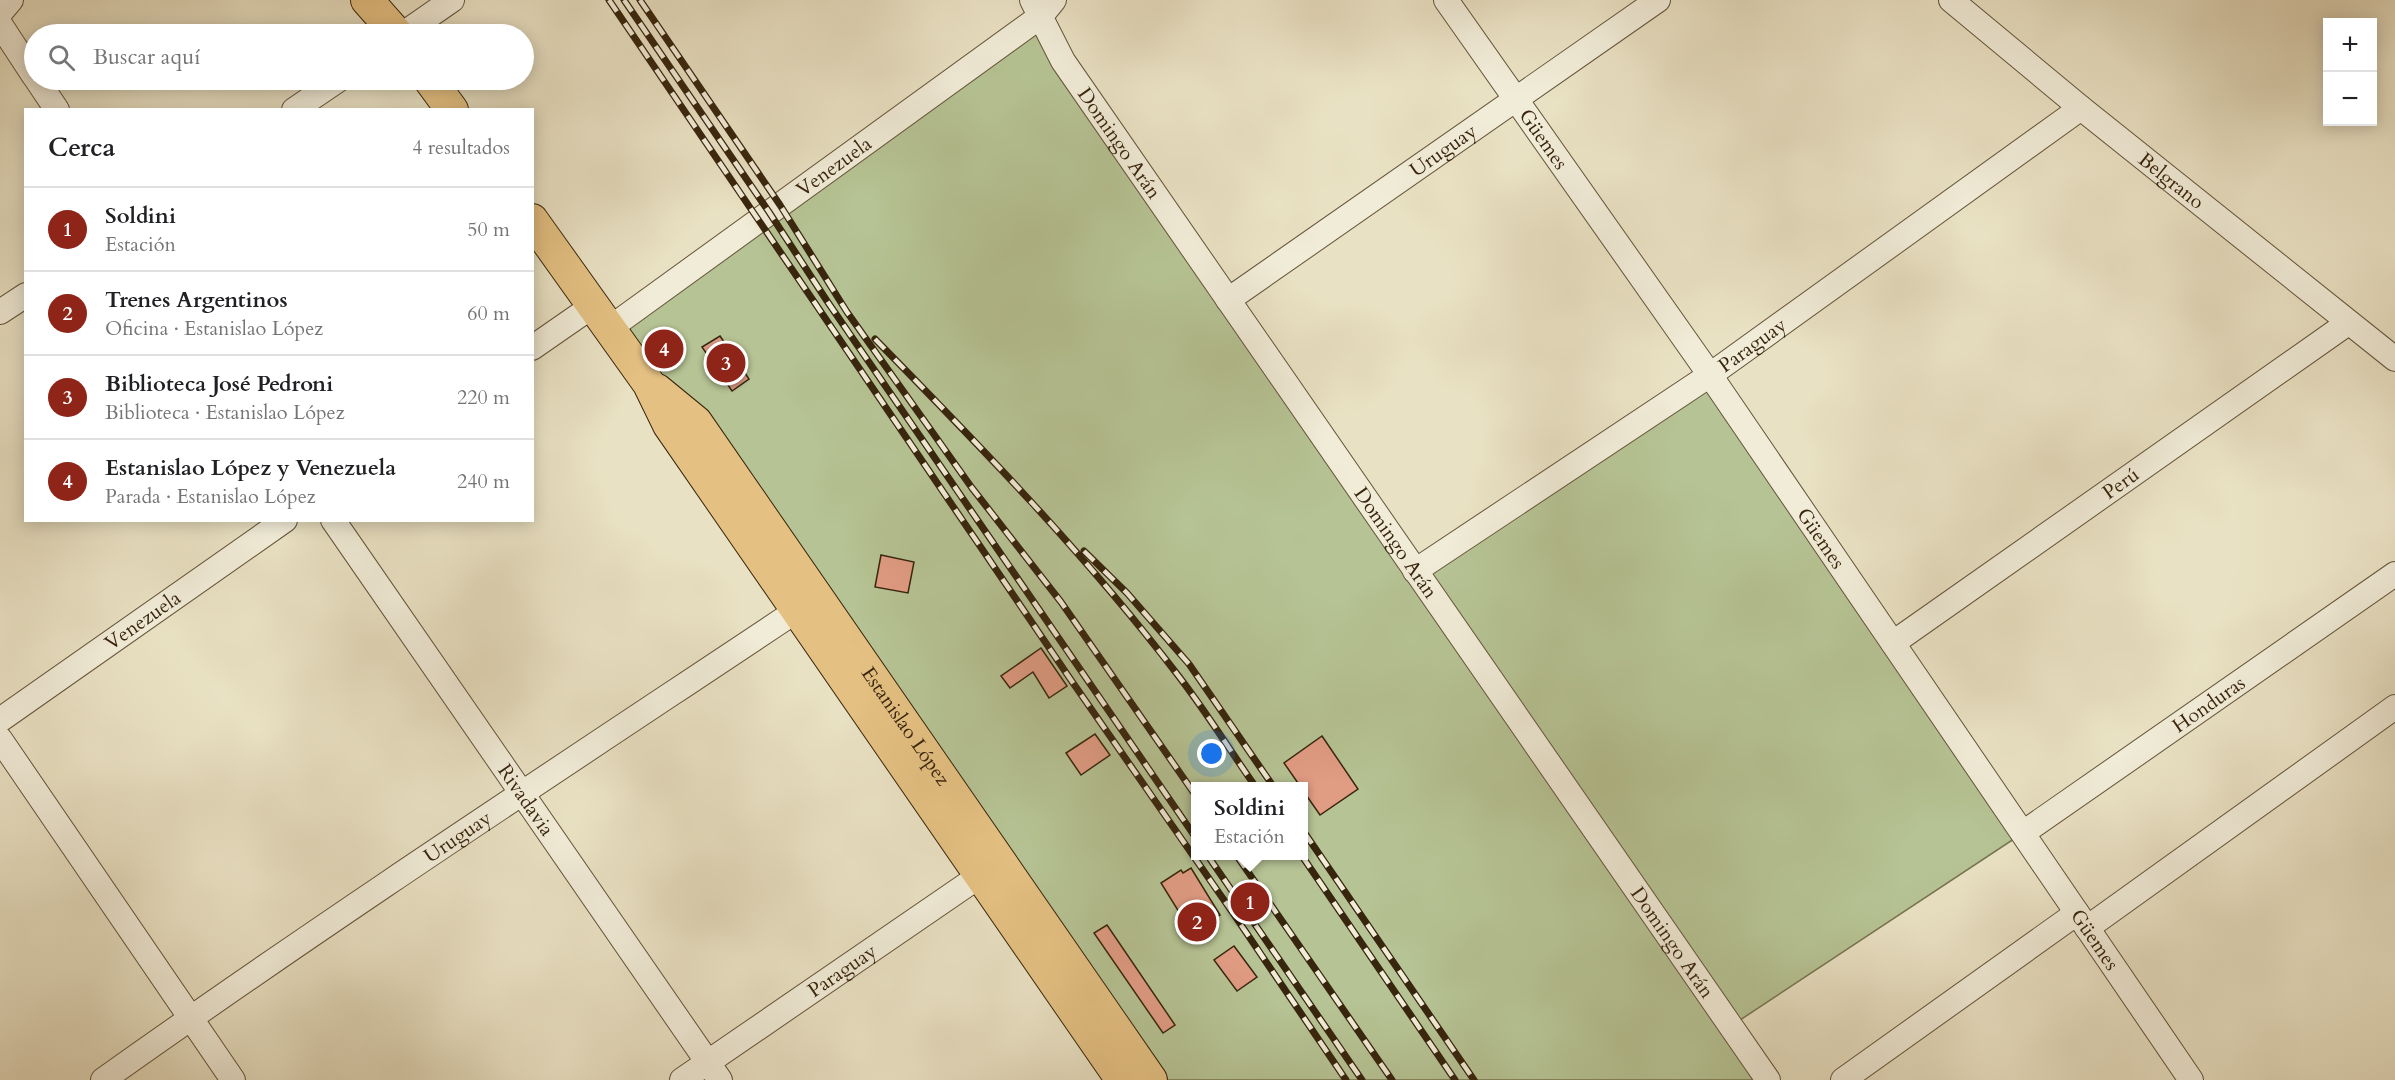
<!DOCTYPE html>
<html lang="es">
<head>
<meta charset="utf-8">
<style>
  body { margin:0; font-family:Cardo,serif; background:#f2f2f2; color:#202124 }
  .controls { position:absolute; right:18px; top:18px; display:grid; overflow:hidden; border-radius:0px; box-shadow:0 3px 15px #0003 }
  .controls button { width:54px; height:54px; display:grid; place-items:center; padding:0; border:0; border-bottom:2px solid #e0e0e0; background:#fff; color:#202124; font:30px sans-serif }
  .you { position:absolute; left:1212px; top:754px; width:21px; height:21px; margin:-15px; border:4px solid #fff; border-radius:50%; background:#1a73e8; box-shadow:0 0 0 9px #1a73e833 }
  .badge { display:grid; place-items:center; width:39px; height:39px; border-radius:50%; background:#8f2418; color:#fff; font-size:20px; font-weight:700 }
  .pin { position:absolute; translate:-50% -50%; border:3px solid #fff; box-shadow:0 2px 6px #0006 }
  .popup { position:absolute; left:1191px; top:782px; width:117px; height:78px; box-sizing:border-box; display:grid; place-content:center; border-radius:0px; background:#fff; filter:drop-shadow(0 2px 4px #0005); font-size:20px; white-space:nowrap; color:#757577 }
  .popup b { font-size:22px; color:#202124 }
  .popup::after { content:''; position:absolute; left:50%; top:100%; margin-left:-12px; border:12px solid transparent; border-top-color:#fff }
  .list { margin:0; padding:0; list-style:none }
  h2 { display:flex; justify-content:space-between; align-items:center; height:78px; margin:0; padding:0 24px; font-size:26px }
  h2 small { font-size:20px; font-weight:400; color:#757577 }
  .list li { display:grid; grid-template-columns:39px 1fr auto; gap:18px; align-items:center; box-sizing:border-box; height:84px; padding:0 24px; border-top:2px solid #e0e0e0 }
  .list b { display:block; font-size:22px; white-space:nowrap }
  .list p { margin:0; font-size:20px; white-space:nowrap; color:#757577 }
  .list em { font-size:20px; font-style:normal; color:#757577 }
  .icon { flex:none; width:33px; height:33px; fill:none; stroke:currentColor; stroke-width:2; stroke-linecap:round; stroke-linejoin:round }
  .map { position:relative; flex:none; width:2395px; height:1080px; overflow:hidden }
  .search { position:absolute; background:#fff; box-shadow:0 3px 15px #0003; left:24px; top:24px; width:510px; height:66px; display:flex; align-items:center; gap:15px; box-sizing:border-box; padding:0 21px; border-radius:33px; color:#757577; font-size:22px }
  .panel { position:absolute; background:#fff; box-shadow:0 3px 15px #0003; left:24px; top:108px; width:510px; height:414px; border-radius:0px }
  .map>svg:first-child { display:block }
  .green { fill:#b6c394; stroke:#777450; stroke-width:1.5; fill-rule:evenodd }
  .building { fill:#e19c84; stroke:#38250d; stroke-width:1.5 }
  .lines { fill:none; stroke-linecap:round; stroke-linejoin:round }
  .minor-casing { stroke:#64543a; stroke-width:26 }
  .major-casing { stroke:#38250d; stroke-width:34 }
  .minor { stroke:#f1ecd8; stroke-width:24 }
  .major { stroke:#e4c082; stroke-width:32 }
  .rail-casing { stroke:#38250d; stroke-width:7 }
  .rail { stroke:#f1ecd8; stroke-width:4.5; stroke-dasharray:14; stroke-linecap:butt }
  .labels { text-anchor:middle; stroke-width:6; stroke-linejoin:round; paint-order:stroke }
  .street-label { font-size:20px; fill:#38250d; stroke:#f1ecd8 }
</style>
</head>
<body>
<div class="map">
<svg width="2395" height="1080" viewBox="0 0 2395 1080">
  <rect width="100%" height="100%" fill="#e9e1c3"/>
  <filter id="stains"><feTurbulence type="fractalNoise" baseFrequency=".00333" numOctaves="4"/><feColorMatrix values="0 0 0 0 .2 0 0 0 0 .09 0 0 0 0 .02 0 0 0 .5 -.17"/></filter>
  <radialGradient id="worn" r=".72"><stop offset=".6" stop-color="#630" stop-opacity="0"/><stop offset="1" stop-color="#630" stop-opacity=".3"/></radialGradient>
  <!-- green -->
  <path class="green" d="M 1041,16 L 1415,570 L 1710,375 L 2023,833 L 1731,1026 L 1768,1080 L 1151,1080 L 610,328 ZM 1196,786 L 1304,786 L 1304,856 L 1196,856 Z"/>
  <!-- building -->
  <g class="building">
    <polygon points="720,336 749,379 732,391 702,347"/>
    <polygon points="881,555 914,562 908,593 875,587"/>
    <polygon points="1041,648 1067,686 1049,698 1033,672 1010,688 1001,676"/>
    <polygon points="1095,734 1110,755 1081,775 1066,753"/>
    <polygon points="1322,736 1358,789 1320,815 1304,792 1304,786 1300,786 1284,763"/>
    <polygon points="1191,868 1220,915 1192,933 1161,883 1181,870 1183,873"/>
    <polygon points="1107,925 1175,1025 1163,1033 1094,933"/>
    <polygon points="1234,946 1257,977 1237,991 1214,960"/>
  </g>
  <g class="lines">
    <!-- minor casing -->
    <g class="minor-casing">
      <g id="minor">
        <path id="s1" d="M 1032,0 L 1063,61 L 1768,1080"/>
        <path id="s2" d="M 1446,0 L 1710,375 L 2191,1080"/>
        <path id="s3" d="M 1951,0 L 2081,108 L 2395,359"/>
        <polyline points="0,13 11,0"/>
        <polyline points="0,24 34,76"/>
        <polyline points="403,34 452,0"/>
        <polyline points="37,80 57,110"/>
        <polyline points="294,110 338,80"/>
        <path id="s4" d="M 1228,300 L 1658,0"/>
        <polyline points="0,312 26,295"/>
        <path id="s5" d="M 610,328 L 1041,16 L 1054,0"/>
        <polyline points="532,348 594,305"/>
        <path id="s6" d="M 333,520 L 720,1080"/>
        <path id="s7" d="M 1415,571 L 1710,375 L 2081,108"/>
        <path id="s8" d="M 1893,643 L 2348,323"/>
        <path id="s9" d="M 0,720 L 285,520"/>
        <polyline points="0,739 233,1080"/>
        <path id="s10" d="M 2023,833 L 2395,574"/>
        <polyline points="2087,928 2395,707"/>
        <path id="s11" d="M 103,1080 C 335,915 574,759 811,601"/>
        <path id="s12" d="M 682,1080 L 994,866"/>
        <polyline points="1843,1080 2077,913"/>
      </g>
    </g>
    <!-- major casing -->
    <g class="major-casing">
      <g id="major">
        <polyline points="367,0 397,34"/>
        <polyline points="430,80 452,110"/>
        <polyline points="532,220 649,384 669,425 1122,1080"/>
        <path id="s13" d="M 657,390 L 696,422 L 1151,1080"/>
      </g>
    </g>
    <!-- minor -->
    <use href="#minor" class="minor"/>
    <!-- major -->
    <use href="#major" class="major"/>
    <!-- rail casing -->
    <g class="rail-casing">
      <g id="rail">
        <polyline points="609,0 1071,680 1233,913 1346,1080"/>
        <polyline points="624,0 769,212 827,301 1196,838"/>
        <polyline points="640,0 780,205 847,312 972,488 1061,602 1196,796"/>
        <path d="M 875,339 C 980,446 1086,555 1177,674 C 1205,710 1229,749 1255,786"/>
        <polyline points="1084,551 1127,593 1189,664 1273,786"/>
        <polyline points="1304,832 1474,1080"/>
        <polyline points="1208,856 1362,1080"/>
        <polyline points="1237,856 1392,1080"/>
        <polyline points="1302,856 1455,1080"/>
      </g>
    </g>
    <!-- rail -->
    <use href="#rail" class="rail"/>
  </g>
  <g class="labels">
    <!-- street labels -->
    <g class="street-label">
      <text dy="7" stroke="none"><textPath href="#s2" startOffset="170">Güemes</textPath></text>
      <text dy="7" stroke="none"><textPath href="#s1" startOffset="168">Domingo Arán</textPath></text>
      <text dy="7" stroke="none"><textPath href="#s4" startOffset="262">Uruguay</textPath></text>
      <text dy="7" stroke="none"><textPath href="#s5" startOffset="276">Venezuela</textPath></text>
      <text dy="7" stroke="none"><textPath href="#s3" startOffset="285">Belgrano</textPath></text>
      <text dy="7" stroke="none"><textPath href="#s7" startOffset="406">Paraguay</textPath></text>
      <text dy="7" stroke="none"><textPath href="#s8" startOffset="278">Perú</textPath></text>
      <text dy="7" stroke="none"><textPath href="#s2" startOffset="656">Güemes</textPath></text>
      <text dy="7" stroke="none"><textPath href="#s1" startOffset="654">Domingo Arán</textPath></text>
      <text dy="7" stroke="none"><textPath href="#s9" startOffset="174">Venezuela</textPath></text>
      <text dy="7" stroke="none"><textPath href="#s10" startOffset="226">Honduras</textPath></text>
      <text dy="7" stroke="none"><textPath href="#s13" startOffset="420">Estanislao López</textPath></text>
      <text dy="7" stroke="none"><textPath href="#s6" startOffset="340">Rivadavia</textPath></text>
      <text dy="7" stroke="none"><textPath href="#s11" startOffset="430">Uruguay</textPath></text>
      <text dy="7" stroke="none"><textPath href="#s2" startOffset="1142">Güemes</textPath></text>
      <text dy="7" stroke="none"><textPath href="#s1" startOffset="1140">Domingo Arán</textPath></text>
      <text dy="7" stroke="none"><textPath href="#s12" startOffset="194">Paraguay</textPath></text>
    </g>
  </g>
  <rect width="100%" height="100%" filter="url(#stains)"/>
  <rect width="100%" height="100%" fill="url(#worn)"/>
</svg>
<div class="controls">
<button>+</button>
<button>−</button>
</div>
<div class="you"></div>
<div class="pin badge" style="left:1250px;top:902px">1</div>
<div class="popup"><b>Soldini</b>Estación</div>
<div class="pin badge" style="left:1197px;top:922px">2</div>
<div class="pin badge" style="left:726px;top:363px">3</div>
<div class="pin badge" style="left:664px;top:349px">4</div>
<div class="search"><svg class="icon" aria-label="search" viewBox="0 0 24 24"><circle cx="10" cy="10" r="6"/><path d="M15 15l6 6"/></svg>Buscar aquí</div>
<section class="panel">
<h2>Cerca<small>4 resultados</small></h2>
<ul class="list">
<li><span class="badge">1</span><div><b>Soldini</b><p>Estación</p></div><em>50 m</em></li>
<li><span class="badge">2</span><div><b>Trenes Argentinos</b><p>Oficina · Estanislao López</p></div><em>60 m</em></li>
<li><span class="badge">3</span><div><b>Biblioteca José Pedroni</b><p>Biblioteca · Estanislao López</p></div><em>220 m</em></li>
<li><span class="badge">4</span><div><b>Estanislao López y Venezuela</b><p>Parada · Estanislao López</p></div><em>240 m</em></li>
</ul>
</section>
</div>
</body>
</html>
